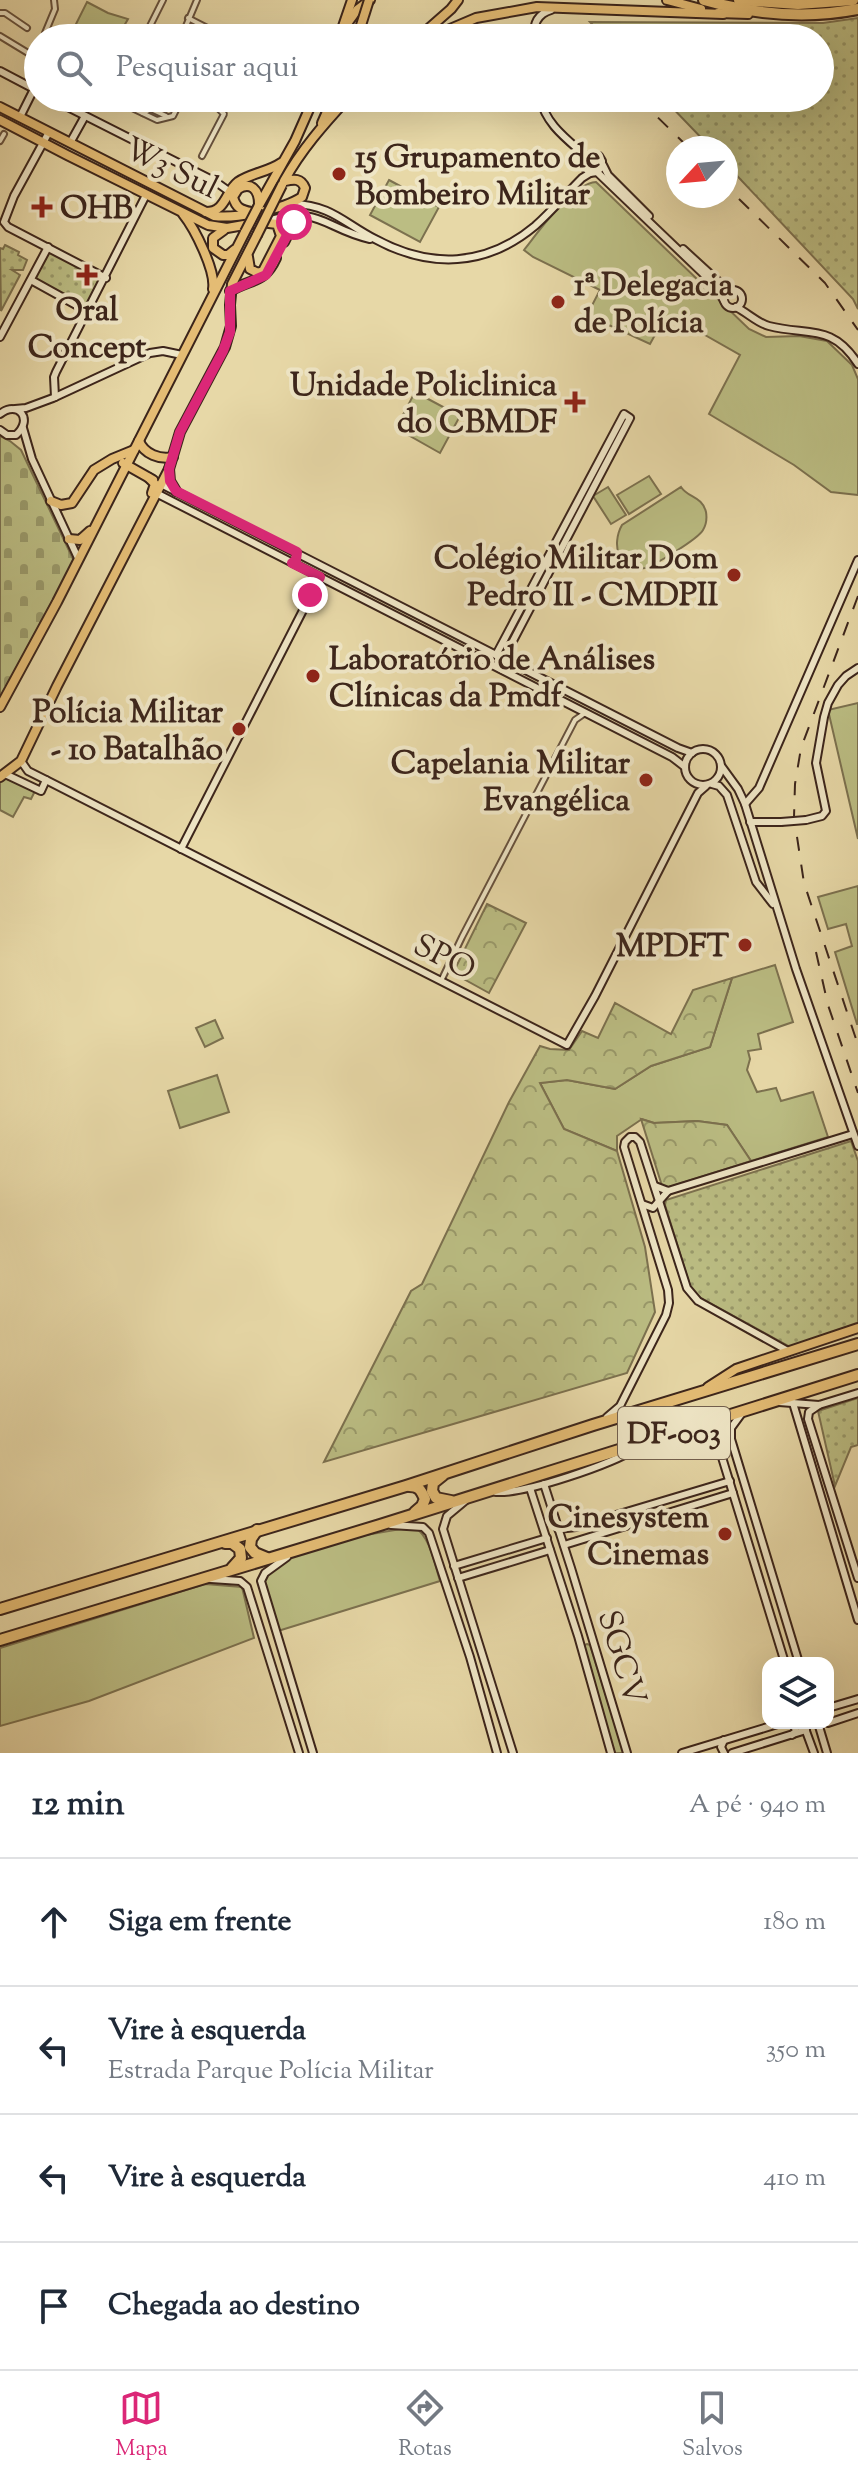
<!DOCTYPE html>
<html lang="pt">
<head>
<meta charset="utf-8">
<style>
  body { margin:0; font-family:"Sorts Mill Goudy",serif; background:#f2f2f3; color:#1f2937 }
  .controls { position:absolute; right:24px; bottom:24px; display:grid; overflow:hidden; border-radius:16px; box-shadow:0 8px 32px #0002 }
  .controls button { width:72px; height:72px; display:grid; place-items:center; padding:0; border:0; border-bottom:2px solid #e0e1e3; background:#fff; color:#1f2937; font:40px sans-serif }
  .compass { position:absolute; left:666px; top:136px; width:72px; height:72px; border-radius:50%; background:#fff; box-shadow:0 8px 32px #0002; rotate:244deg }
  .stop { position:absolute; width:24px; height:24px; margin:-18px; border:6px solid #db2777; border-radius:50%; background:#fff }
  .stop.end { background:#db2777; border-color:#fff; box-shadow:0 2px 8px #0008 }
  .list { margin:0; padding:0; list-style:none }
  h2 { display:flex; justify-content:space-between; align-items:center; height:104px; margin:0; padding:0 32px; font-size:34px }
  h2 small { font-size:26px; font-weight:400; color:#747a83 }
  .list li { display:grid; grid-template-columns:52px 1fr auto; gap:24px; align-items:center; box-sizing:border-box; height:128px; padding:0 32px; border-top:2px solid #e0e1e3 }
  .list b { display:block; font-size:30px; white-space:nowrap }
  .list p { margin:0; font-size:26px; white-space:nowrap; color:#747a83 }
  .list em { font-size:26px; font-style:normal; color:#747a83 }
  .icon { flex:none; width:44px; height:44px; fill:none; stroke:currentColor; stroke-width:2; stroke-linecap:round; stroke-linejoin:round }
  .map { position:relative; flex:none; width:858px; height:1753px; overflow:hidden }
  .search { position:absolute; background:#fff; box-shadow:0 8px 32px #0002; left:24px; right:24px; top:24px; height:88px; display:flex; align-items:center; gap:20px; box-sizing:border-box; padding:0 28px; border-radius:44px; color:#747a83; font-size:30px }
  .sheet { height:616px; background:#fff }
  nav { display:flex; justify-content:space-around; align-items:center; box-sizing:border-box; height:112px; border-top:2px solid #e0e1e3; background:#fff; font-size:22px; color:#747a83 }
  nav a { display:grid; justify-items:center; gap:4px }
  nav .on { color:#db2777 }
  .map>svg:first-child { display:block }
  .grass { fill:#bbbd83; stroke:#7c714f; stroke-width:2 }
  .forest { fill:url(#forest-crowns); stroke:#7c714f; stroke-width:2 }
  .cemetery { fill:url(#cemetery-stones); stroke:#7c714f; stroke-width:2 }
  .park { fill:url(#park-dots); stroke:#7c714f; stroke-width:2 }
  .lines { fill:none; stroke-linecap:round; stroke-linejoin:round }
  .street-casing { stroke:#67523e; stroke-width:8 }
  .secondary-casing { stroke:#3c251b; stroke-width:10 }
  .primary-casing { stroke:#3c251b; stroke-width:12 }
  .highway-casing { stroke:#3c251b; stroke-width:14 }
  .street { stroke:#efe6c6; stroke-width:4 }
  .secondary { stroke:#efe6c6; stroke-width:6 }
  .primary { stroke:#e4bc74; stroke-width:8 }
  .highway { stroke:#e4bc74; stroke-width:10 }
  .rail { stroke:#3c251b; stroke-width:2; stroke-dasharray:14 14; stroke-linecap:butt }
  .secondary-bridge-casing { stroke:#3c251b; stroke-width:10; stroke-linecap:butt }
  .primary-bridge-casing { stroke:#3c251b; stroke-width:12; stroke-linecap:butt }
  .secondary-bridge { stroke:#efe6c6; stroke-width:6 }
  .primary-bridge { stroke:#e4bc74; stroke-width:8 }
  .route { stroke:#db2777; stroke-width:10 }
  .poi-dot { fill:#8f2418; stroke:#efe6c6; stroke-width:3 }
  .labels { text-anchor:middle; stroke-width:8; stroke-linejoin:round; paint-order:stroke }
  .shield { fill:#efe6c6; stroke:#725f4e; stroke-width:2 }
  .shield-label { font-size:30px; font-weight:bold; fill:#3c251b }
  .poi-label { font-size:32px; font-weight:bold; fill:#3c251b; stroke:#efe6c6; text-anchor:end }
  .street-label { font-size:32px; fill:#3c251b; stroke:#efe6c6 }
</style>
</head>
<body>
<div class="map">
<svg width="858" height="1753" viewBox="0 0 858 1753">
  <defs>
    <pattern id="forest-crowns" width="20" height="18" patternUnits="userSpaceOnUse" patternTransform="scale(2)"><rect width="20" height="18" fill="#bbbd83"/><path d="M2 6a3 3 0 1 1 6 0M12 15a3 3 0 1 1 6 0" fill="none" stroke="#99996a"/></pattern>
    <pattern id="cemetery-stones" width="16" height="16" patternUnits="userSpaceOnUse" patternTransform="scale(2)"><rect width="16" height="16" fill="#bbbd83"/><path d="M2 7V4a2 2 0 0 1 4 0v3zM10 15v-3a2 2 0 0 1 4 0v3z" fill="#99996a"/></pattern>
    <pattern id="park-dots" width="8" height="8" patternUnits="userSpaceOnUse" patternTransform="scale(2)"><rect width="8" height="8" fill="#bbbd83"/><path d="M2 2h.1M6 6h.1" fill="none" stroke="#99996a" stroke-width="1.8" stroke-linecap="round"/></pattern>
  </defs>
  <rect width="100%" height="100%" fill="#e7d8a7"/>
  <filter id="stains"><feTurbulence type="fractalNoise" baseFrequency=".0025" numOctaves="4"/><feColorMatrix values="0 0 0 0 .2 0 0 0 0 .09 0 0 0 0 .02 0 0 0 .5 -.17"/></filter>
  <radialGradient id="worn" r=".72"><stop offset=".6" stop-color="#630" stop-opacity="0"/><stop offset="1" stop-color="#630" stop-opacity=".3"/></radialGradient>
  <!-- grass -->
  <g class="grass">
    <polygon points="87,2 108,13 128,19 117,38 69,38"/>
    <polygon points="389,180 439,207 420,242 370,215"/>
    <path d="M 596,182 L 749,329 L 766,337 L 799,336 L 827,341 L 852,365 L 858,379 L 858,495 L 831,492 L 794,465 L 709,414 L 740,355 L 675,318 L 661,324 L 650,344 L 587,315 L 600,290 L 533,257 L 524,250 C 539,231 572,184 596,182 Z"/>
    <polygon points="415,392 460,416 440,453 396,428"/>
    <polygon points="649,476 661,494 629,514 617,495"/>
    <polygon points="608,487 626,515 611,524 593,496"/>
    <path d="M 681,487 C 688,498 702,496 706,512 C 707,518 706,525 703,530 C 698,539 655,565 645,568 C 618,574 611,544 622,525 Z"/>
    <polygon points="858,703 858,839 828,710"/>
    <polygon points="0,776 35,791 31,799 24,797 13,817 0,810"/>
    <polygon points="858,886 858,1024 857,1024 835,952 852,946 846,924 828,929 818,897"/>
    <polygon points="775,965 793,1022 758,1034 761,1049 748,1051 750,1059 747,1070 757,1092 776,1088 781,1101 813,1092 828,1137 751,1161 727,1125 697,1121 654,1123 642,1119 617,1136 617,1151 564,1129 540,1083 567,1080 615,1089 651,1066 710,1047 732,978"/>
    <polygon points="215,1020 223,1038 205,1047 196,1028"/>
    <polygon points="217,1075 229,1112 180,1128 168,1091"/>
    <path d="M 415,1527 C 431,1539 434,1562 440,1581 L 278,1631 C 274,1620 263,1594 263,1584 C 265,1548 386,1531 415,1527 Z"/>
    <polygon points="205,1584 242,1587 254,1638 89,1701 0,1726 0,1648"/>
    <polygon points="587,1644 590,1645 624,1753 615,1753 607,1734 582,1646"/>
  </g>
  <!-- forest -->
  <g class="forest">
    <polygon points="487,904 526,923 489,993 453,973"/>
    <polygon points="732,978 710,1047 651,1066 615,1089 567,1080 540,1083 564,1129 617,1151 645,1247 655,1312 627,1373 324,1462 411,1291 422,1284 509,1102 540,1046 550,1049 569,1050 582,1031 598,1038 615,1003 671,1034 693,990"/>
    <polygon points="641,1119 654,1123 697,1121 727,1125 751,1161 663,1189"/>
  </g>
  <!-- cemetery -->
  <polygon class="cemetery" points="0,436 10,441 21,450 74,561 0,698"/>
  <!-- park -->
  <g class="park">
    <polygon points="858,18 858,309 853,299 726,164 726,148 711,148 663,98 820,98 820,38 605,38 590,22 823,23"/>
    <polygon points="5,245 19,252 18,255 27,260 23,270 12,270 20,275 1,311 0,248 3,249"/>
    <polygon points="48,247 106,278 89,308 81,307 31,280"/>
    <polygon points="851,1141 858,1161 858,1325 790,1347 697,1296 691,1289 665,1205 666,1200"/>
    <polygon points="858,1398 858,1445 851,1447 835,1486 818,1411"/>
  </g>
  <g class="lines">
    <!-- street casing -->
    <g class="street-casing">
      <g id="street">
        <polyline points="0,13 5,13 27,28"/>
        <polyline points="188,18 227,38"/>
        <polyline points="45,33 55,9 54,0"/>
        <polyline points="0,36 38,59"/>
        <polyline points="144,38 163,0"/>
        <polyline points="185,38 186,26 197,0"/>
        <polyline points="111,98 157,120 173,116 182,98"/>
        <polyline points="199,98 218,108 224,114 202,156"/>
        <polyline points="143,113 151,109 166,116"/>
        <polyline points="0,141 4,134"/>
        <polyline points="441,981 462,937 575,720 585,713"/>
      </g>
    </g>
    <!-- secondary casing -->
    <g class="secondary-casing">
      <g id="secondary">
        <path d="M 534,38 C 533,25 537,14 551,10"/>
        <polyline points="0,71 38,91"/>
        <polyline points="50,98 216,182 230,192"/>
        <path d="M 540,98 C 546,125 567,139 587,157"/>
        <polyline points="20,117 34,89"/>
        <polyline points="49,132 14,196 4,222 8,227 106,278"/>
        <polyline points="70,143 85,116"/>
        <polyline points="603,165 608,175 649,216"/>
        <polyline points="597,172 602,167 602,161 599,156 590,155 585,162 585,168 590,173 597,172 716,286 724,301"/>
        <path d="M 293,204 C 331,205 344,223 375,239 C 430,269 486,267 535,226 C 552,211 566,194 582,178 L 590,173"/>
        <path d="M 267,221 C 320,205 325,229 370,239"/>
        <polyline points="683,249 719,282 732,290"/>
        <polyline points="31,280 78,306 89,308"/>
        <circle cx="733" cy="299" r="9"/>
        <path d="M 736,307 C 748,313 757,323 769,326 C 808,336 832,323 858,364"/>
        <polyline points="0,337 48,247"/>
        <polyline points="55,397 54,377 56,372 146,195"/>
        <polyline points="15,409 26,408 53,398 150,353 163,351 182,355"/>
        <path d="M 0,414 C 18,400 34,419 16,435 L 7,435 L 0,430"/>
        <polyline points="23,428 32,459 78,558"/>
        <polyline points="161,484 678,748 692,753"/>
        <polyline points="156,493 672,757 685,767"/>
        <polyline points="496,655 624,414 630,418 504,658"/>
        <circle cx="703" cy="767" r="18"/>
        <polyline points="21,761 28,771 46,780 567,1045 595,996 698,793 706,786"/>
        <polyline points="722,767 738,789 745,804 796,969 858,1146"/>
        <polyline points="5,774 41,791 46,780"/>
        <polyline points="712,784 719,786 727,795 756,882 773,904"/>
        <polyline points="745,804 759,788 858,560"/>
        <polyline points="806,820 822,816 826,811 816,763 824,717 828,703 838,685 846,676 858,668"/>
        <polyline points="750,822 781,822"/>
        <polyline points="181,849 320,577"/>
        <polyline points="655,1186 668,1191 853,1134"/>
        <polyline points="642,1204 653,1208 668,1191"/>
        <polyline points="779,1402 819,1405 858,1393"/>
        <polyline points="793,1403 858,1620"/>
        <polyline points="819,1405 809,1412 808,1419 858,1578"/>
        <polyline points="742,1413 731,1428 731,1439 799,1663"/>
        <polyline points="607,1417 620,1406 666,1315 669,1303 668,1290 624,1147 625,1142 630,1137 635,1137 640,1142 687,1288 698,1301 788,1351"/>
        <polyline points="691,1429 707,1432 717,1441 785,1663"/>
        <polyline points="544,1484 571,1568 627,1753"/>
        <polyline points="530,1488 578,1636 611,1753"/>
        <path d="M 496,1492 C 526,1494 612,1464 637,1448"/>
        <polyline points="465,1501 447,1516 443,1529 513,1753"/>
        <polyline points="391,1525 423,1527 429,1533 470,1657 497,1753"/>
        <polyline points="558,1529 576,1527 730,1481"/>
        <polyline points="564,1545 733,1493"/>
        <polyline points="287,1557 265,1573 261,1581 313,1753"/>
        <polyline points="454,1566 547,1538"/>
        <polyline points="458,1578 550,1550"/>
        <polyline points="211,1579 240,1581 247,1587 299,1753"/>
        <polyline points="828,1708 858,1699"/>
        <polyline points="803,1723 814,1753"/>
        <polyline points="818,1723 827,1753"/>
        <polyline points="828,1723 858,1713"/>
        <polyline points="792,1735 796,1731 793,1723"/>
        <polyline points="682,1753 781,1723"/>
        <polyline points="724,1753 721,1747 724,1740"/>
        <polyline points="732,1753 806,1730"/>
      </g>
    </g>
    <!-- primary casing -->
    <g class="primary-casing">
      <g id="primary">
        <polyline points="667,0 701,9"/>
        <polyline points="718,13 748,14"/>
        <polyline points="341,32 357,10 370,0"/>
        <polyline points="339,38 352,0"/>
        <polyline points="418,38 451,9 458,0"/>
        <polyline points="429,38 476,18 537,7 723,14"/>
        <path d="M 0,107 L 214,216 C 236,219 284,209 302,197 L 305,188 C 301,178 294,179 285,181"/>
        <polyline points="0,120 67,155 208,225 227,228 261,222 277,224 281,236 263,271 258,273 250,269 248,257"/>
        <polyline points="322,123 333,98"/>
        <path d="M 284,181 C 301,150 324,124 348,98"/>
        <polyline points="258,207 295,141 314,98"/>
        <path d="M 206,212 C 226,212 225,192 238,182 C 251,173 268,172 281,163"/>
        <path d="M 251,212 C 241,210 236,208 233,197 L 238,189 C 251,181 259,190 259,204"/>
        <path d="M 183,214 C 195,229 216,271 213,289"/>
        <polyline points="224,230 213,238 213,248 223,255 228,255 234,250"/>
        <polyline points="284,242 293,224 303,215"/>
        <path d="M 230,291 C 252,278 264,284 276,258"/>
        <path d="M 139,441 C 144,454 160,460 173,457"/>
        <polyline points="123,463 153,480"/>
        <polyline points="169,469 170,481 176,491"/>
        <polyline points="149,478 155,484 152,493"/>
        <polyline points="51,501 61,505 72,503 94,470 112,459 134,450"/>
        <polyline points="69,539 80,540 90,531"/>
        <polyline points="0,707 57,602 245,232"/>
        <polyline points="0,777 21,761 57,686 169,469 180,432 225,347 231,326 230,305 232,284 257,235"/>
        <polyline points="708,1387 736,1369 858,1328"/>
      </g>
    </g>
    <!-- highway casing -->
    <g class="highway-casing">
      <g id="highway">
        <path d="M 704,0 C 753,14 807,19 858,9"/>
        <polyline points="739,0 798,4 853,0"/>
        <polyline points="636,1414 649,1417 652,1420 654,1431 644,1442"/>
        <polyline points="443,1475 433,1483 432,1491 436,1498 451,1501"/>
        <path d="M 409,1486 C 419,1486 421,1490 425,1499 L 422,1506 L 415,1512"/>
        <polyline points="257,1530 251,1539 250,1547 255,1553 267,1558"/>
        <polyline points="225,1543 232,1543 240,1549 241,1558 232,1568"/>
        <polyline points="0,1609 406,1486 593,1425 858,1344"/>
        <polyline points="0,1640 380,1525 858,1375"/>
      </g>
    </g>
    <!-- street -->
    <use href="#street" class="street"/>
    <!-- secondary -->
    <use href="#secondary" class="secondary"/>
    <!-- primary -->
    <use href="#primary" class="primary"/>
    <!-- highway -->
    <use href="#highway" class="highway"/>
    <!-- rail -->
    <g class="rail">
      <polyline points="566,27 578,38"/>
      <polyline points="638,98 689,148"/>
      <polyline points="739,199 825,283 858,330"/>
      <polyline points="858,596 801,748 795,784 794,817 804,883 858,1045"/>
      <polyline points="816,952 828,1005 858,1093"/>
    </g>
    <!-- secondary-bridge casing -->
    <g class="secondary-bridge-casing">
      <polyline id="secondary-bridge" points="781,822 806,820"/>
    </g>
    <!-- primary-bridge casing -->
    <g class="primary-bridge-casing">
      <g id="primary-bridge">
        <polyline points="357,38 369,0"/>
        <polyline points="245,232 258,207"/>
        <polyline points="257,235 282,185"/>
      </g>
    </g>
    <!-- secondary-bridge -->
    <use href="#secondary-bridge" class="secondary-bridge"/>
    <!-- primary-bridge -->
    <use href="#primary-bridge" class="primary-bridge"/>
  </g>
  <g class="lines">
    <!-- route -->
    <polyline class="route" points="294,222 266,275 230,291 230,332 223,351 180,432 169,469 170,481 176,491 297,552 296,560 292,563 320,577 310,595"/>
  </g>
  <!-- markers -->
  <g class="poi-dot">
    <circle cx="339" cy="174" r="8"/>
    <path d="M38 195h8v8h8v8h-8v8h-8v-8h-8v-8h8z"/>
    <path d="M83 263h8v8h8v8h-8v8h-8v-8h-8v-8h8z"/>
    <circle cx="558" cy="302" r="8"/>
    <path d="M571 390h8v8h8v8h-8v8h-8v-8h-8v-8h8z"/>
    <circle cx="734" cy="575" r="8"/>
    <circle cx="313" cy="676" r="8"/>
    <circle cx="239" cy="729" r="8"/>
    <circle cx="646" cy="780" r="8"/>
    <circle cx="745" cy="945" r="8"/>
    <circle cx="725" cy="1534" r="8"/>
  </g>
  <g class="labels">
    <!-- shield labels -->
    <rect class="shield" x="618" y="1407" width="112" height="52" rx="6"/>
    <g class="shield-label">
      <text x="674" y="1443">DF-003</text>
    </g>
    <!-- poi labels -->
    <g class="poi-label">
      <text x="355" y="167" text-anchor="start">15 Grupamento de<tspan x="355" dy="37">Bombeiro Militar</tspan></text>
      <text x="60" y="218" text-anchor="start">OHB</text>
      <text x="574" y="295" text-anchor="start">1ª Delegacia<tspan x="574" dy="37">de Polícia</tspan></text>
      <text x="87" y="320" text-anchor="middle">Oral<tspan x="87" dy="37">Concept</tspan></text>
      <text x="557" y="395">Unidade Policlinica<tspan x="557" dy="37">do CBMDF</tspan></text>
      <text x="718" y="568">Colégio Militar Dom<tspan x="718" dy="37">Pedro II - CMDPII</tspan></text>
      <text x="329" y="669" text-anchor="start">Laboratório de Análises<tspan x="329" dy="37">Clínicas da Pmdf</tspan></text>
      <text x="223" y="722">Polícia Militar<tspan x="223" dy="37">- 1o Batalhão</tspan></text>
      <text x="630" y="773">Capelania Militar<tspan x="630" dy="37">Evangélica</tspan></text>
      <text x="729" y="956">MPDFT</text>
      <text x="709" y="1527">Cinesystem<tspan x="709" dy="37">Cinemas</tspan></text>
    </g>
    <!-- street labels -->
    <g class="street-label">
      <text transform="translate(172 167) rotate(26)" y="11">W3 Sul</text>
      <text transform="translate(445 956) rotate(27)" y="11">SPO</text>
      <text transform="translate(623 1657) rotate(73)" y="11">SGCV</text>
    </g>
  </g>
  <rect width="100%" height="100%" filter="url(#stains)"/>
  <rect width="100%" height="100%" fill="url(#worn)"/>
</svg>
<div class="controls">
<button><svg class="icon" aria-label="layers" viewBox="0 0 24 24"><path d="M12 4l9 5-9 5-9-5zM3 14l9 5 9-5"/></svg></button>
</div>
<svg class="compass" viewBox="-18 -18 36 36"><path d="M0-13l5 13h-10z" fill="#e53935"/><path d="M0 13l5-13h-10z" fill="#747a83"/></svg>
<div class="stop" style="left:294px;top:222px"></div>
<div class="stop end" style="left:310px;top:595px"></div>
<div class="search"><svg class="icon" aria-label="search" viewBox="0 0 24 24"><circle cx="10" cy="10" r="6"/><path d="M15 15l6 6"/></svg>Pesquisar aqui</div>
</div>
<section class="sheet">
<h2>12 min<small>A pé · 940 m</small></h2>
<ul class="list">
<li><svg class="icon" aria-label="ahead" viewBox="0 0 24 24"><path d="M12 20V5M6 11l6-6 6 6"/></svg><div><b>Siga em frente</b></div><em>180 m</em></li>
<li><svg class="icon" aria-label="left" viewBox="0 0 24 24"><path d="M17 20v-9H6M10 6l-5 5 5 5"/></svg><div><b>Vire à esquerda</b><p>Estrada Parque Polícia Militar</p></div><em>350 m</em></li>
<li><svg class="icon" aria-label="left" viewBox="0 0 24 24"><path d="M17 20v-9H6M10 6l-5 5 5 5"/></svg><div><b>Vire à esquerda</b></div><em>410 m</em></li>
<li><svg class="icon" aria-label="arrive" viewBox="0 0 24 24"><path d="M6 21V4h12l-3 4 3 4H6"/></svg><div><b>Chegada ao destino</b></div></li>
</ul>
</section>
<nav>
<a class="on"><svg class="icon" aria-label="map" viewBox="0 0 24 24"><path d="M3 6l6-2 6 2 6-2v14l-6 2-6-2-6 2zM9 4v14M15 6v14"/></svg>Mapa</a>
<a><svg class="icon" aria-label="directions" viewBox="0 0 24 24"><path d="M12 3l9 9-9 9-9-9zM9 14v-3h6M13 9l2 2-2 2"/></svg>Rotas</a>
<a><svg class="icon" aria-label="saved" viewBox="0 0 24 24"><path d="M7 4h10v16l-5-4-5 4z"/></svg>Salvos</a>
</nav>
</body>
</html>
